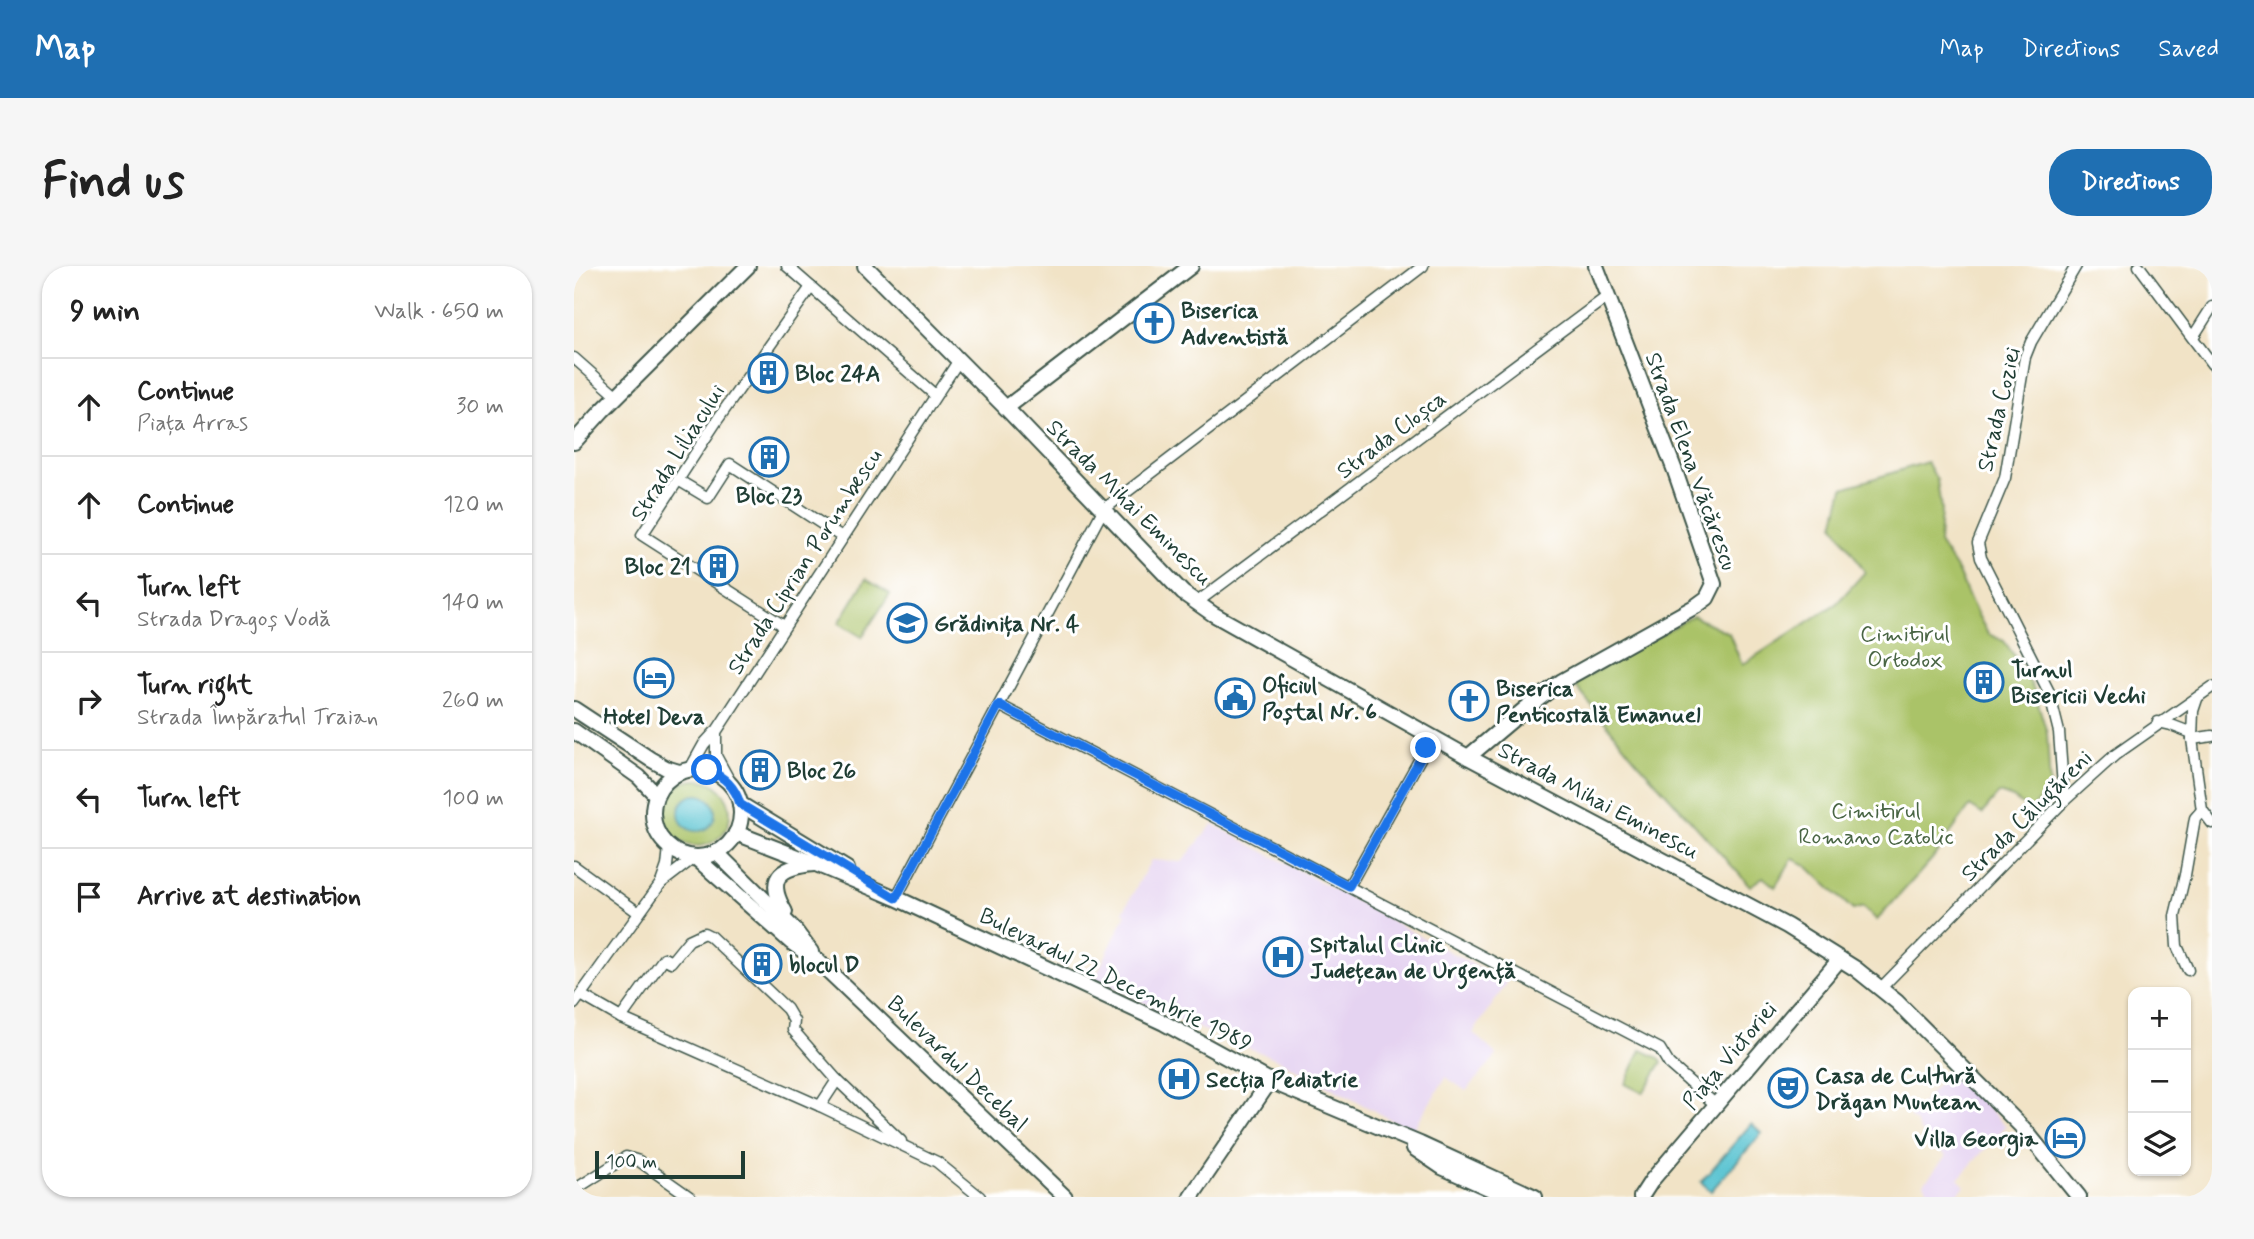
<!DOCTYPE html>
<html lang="en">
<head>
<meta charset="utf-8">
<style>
  body { margin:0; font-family:Mynerve,sans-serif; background:#f6f6f6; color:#222 }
  .controls { position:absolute; right:21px; bottom:21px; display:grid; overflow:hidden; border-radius:14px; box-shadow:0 2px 5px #0004 }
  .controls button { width:63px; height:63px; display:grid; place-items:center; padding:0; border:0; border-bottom:2px solid #e0e0e0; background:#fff; color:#222; font:35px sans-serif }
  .scale { position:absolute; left:21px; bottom:18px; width:150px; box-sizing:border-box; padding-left:7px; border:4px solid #1f3d34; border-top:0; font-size:19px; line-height:24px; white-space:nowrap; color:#1f3d34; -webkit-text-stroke:5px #fff; paint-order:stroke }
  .stop { position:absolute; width:21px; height:21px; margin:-16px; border:5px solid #1a73e8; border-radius:50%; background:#fff }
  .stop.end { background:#1a73e8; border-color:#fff; box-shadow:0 2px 7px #0008 }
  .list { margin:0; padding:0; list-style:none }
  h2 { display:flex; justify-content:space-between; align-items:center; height:91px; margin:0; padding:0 28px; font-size:30px }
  h2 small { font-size:23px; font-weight:400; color:#767676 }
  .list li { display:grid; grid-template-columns:46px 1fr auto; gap:21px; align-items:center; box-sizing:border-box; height:98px; padding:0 28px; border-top:2px solid #e0e0e0 }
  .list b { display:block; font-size:26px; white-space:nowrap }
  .list p { margin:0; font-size:23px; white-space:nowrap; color:#767676 }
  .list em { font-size:23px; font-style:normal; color:#767676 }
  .icon { flex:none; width:38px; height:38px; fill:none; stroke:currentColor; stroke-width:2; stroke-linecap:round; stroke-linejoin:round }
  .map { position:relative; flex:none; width:1638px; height:931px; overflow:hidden; border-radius:28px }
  header { display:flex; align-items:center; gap:42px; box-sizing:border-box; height:98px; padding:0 35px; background:#1f6fb2; color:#fff }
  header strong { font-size:33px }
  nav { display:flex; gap:38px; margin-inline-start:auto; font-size:24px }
  .intro { display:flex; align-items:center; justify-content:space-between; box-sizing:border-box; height:168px; padding:0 42px }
  h1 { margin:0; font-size:49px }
  .button { padding:18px 32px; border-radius:28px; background:#1f6fb2; color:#fff; font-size:24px; font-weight:700 }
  main { display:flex; gap:42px; padding:0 42px }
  aside { flex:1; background:#fff; border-radius:28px; box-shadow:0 2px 5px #0004 }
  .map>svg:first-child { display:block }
  .built { fill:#e5d3f1 }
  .green { fill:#aac368; stroke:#64804e; stroke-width:2 }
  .water { fill:#56c2d0; stroke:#3a8082; stroke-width:2 }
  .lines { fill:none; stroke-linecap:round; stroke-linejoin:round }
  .street-casing { stroke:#3e564a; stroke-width:13 }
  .secondary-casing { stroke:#3e564a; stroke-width:18 }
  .street { stroke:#fff; stroke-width:10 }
  .secondary { stroke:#fff; stroke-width:14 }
  .route { stroke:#1a73e8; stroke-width:9 }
  .labels { text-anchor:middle; stroke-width:6; stroke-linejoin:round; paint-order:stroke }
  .poi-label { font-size:23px; font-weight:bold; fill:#1f3d34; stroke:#fff; text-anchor:start }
  .street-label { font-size:23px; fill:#1f3d34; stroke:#fff }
  .park-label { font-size:23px; fill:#496544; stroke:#fff }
</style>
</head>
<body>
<header>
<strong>Map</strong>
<nav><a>Map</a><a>Directions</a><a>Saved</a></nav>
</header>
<div class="intro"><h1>Find us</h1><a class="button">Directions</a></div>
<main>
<aside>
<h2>9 min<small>Walk · 650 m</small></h2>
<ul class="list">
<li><svg class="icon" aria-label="ahead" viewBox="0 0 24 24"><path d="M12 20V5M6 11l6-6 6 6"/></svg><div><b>Continue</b><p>Piața Arras</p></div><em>30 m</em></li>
<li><svg class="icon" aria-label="ahead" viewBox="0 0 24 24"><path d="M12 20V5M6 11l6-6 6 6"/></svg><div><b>Continue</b></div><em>120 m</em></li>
<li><svg class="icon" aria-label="left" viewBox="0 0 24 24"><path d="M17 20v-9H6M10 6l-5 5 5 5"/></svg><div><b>Turn left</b><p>Strada Dragoș Vodă</p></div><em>140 m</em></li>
<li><svg class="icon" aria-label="right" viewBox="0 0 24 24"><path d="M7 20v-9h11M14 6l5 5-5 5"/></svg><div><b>Turn right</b><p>Strada Împăratul Traian</p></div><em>260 m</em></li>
<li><svg class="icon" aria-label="left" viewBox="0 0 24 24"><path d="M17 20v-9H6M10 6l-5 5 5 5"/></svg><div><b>Turn left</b></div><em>100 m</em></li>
<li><svg class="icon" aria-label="arrive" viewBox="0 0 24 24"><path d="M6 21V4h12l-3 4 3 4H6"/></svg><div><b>Arrive at destination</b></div></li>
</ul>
</aside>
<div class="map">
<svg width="1638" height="931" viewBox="0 0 1638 931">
  <rect width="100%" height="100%" fill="#fff"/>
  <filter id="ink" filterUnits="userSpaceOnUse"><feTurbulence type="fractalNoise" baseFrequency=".0143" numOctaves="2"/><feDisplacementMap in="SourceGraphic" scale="14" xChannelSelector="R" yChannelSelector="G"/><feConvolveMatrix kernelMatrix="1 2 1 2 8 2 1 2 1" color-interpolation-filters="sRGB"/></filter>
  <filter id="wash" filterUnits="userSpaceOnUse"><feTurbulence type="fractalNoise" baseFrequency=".00686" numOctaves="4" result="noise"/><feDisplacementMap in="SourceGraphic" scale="28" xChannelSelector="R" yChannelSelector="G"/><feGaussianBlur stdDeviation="1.57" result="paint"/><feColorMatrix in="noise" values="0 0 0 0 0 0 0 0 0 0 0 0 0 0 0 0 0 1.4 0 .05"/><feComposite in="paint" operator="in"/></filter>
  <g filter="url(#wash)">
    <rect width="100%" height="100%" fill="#f1e3c6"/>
    <!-- built -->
    <g class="built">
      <polygon points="639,558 933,717 899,767 923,789 892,825 872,811 838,865 703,793 599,752 521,712 552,648 549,646 577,594 608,596"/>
      <polygon points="1377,804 1432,860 1384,913 1391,920 1380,931 1364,931 1354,924 1350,917 1372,890 1346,865 1342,857 1335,851"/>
    </g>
    <!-- green -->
    <g class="green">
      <polygon points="1353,196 1363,214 1367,243 1365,277 1384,306 1395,332 1414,368 1430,375 1444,395 1460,424 1473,467 1476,523 1456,544 1439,532 1425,527 1408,548 1396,540 1358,593 1303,654 1289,641 1279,644 1233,600 1219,592 1201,621 1189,611 1176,620 1060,492 1000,418 1119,350 1155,367 1168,399 1263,337 1291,306 1260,259 1269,222"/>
      <polygon points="292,313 316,328 288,371 265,357"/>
      <circle cx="123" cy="547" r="33"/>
      <polygon points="1067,784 1085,792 1088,796 1069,827 1051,818"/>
    </g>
    <!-- water -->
    <g class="water">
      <circle cx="123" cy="547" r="18"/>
      <polygon points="1177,858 1188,867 1137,925 1127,916"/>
    </g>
  </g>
  <g filter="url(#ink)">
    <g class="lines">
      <!-- street casing -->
      <g class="street-casing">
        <g id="street">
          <polyline points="213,0 361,129"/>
          <polyline points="1565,0 1638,98"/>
          <polyline points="1619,71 1638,41"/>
          <polyline points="0,92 43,130"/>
          <polyline points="104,214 134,232 156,198 268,271"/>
          <polyline points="622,337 1034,30"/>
          <polyline points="210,360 68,269 144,153 237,21"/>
          <polyline points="1623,433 1619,445 1618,473 1628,544 1638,557"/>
          <polyline points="425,439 1086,783 1095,798 1142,839"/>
          <polyline points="1584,456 1597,459 1618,467"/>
          <polyline points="1618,473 1638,470"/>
          <polyline points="116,503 130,478 141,466"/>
          <polyline points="160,523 142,490 142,466 385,94"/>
          <polyline points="1490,535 1485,466 1475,426 1407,292 1404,277 1431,212 1451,91 1457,76 1502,0"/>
          <polyline points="0,600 65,647"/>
          <polyline points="87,617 121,591"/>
          <polyline points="775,620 858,471"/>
          <polyline points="322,632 529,244 849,0"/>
          <polyline points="1614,704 1603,680 1601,650 1611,609 1621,552 1628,544"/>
          <polyline points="1307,722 1490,535 1541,489 1638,421"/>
          <polyline points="7,729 47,752 246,840 363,896 406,931"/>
          <polyline points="0,738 87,617 93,600 95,581"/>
          <polyline points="47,752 90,692 97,696 115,674 130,667 136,670 213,743 220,755 219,764 263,814 327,875"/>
          <polyline points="246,840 263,814"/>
          <polyline points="0,924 52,891 65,895 116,931"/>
        </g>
      </g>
      <!-- secondary casing -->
      <g class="secondary-casing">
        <g id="secondary">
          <polyline points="291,0 432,142 609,327 639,348 894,491 1213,660 1282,703 1323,736 1450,863 1505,931"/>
          <polyline points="432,142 617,0"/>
          <polyline points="0,176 29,144 174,0"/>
          <polyline points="0,443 76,493 92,502 105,506"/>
          <polyline points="0,465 65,511 82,529"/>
          <polyline points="894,491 951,443 988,415 1122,340 1133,332 1140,318 1101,205 1022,0"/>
          <circle cx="123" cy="547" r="44"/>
          <polyline points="166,538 273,603"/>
          <polyline points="162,567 242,598 322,632 590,757 696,815 846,878 961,931"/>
          <polyline points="142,586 220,663 237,686"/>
          <polyline points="121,591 217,676 244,695 491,931"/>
          <path d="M 211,646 C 192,613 204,601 240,598"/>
          <polyline points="840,882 868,901 935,931"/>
          <polyline points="617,931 696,815"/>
          <polyline points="1067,931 1078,914 1266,693"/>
        </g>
      </g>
      <!-- street -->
      <use href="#street" class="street"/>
      <!-- secondary -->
      <use href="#secondary" class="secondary"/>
    </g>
  </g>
  <g class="lines" filter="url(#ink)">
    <!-- route -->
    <path class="route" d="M 133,504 C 150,510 161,520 166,538 L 322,632 L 425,439 L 775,620 L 852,482"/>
  </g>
  <!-- icons -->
  <defs>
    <g id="church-ring" transform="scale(2.0125)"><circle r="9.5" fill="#fff" stroke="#1f6fb2" stroke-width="1.5"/><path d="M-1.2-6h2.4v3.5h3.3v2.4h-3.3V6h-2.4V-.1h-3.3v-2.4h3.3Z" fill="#1f6fb2"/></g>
    <g id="building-ring" transform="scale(2.0125)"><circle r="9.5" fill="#fff" stroke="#1f6fb2" stroke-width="1.5"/><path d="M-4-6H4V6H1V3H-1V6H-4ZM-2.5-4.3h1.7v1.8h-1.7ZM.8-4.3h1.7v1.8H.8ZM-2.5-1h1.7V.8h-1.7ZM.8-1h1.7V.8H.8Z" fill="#1f6fb2"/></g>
    <g id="school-ring" transform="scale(2.0125)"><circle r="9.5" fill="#fff" stroke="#1f6fb2" stroke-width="1.5"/><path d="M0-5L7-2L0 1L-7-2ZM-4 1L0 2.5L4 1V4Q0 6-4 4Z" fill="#1f6fb2"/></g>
    <g id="hotel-ring" transform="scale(2.0125)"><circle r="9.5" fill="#fff" stroke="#1f6fb2" stroke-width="1.5"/><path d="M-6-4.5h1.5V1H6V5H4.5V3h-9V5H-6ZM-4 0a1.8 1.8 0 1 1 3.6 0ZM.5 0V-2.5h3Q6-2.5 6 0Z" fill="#1f6fb2"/></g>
    <g id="civic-ring" transform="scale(2.0125)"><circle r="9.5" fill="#fff" stroke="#1f6fb2" stroke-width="1.5"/><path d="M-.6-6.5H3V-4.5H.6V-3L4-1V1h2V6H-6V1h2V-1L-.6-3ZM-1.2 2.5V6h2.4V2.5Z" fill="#1f6fb2"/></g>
    <g id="hospital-ring" transform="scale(2.0125)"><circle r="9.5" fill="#fff" stroke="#1f6fb2" stroke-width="1.5"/><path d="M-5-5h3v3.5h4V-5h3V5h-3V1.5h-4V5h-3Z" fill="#1f6fb2"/></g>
    <g id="theatre-ring" transform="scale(2.0125)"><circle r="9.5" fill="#fff" stroke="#1f6fb2" stroke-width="1.5"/><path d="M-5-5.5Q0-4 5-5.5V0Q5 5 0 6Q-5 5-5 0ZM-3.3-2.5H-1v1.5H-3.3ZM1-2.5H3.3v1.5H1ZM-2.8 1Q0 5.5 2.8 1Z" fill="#1f6fb2"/></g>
  </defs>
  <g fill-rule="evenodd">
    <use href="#church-ring" x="580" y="57"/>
    <use href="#building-ring" x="194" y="107"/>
    <use href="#building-ring" x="195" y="191"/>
    <use href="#building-ring" x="144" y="300"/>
    <use href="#school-ring" x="333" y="357"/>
    <use href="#hotel-ring" x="80" y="412"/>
    <use href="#building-ring" x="1410" y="416"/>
    <use href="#civic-ring" x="661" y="432"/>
    <use href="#church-ring" x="895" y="435"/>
    <use href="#building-ring" x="186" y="504"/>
    <use href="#hospital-ring" x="709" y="691"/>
    <use href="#building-ring" x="188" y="698"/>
    <use href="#hospital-ring" x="605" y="813"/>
    <use href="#theatre-ring" x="1214" y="822"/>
    <use href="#hotel-ring" x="1491" y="872"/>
  </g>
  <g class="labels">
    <!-- poi labels -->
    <g class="poi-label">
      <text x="607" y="52">Biserica<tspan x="607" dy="26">Adventistă</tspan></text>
      <text x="221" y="115">Bloc 24A</text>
      <text x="195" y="237" text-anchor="middle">Bloc 23</text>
      <text x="117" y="308" text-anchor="end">Bloc 21</text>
      <text x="360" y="365">Grădinița Nr. 4</text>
      <text x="1437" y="411">Turnul<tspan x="1437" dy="26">Bisericii Vechi</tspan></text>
      <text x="688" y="427">Oficiul<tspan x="688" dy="26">Poștal Nr. 6</tspan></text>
      <text x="922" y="430">Biserica<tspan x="922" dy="26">Penticostală Emanuel</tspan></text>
      <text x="80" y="458" text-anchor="middle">Hotel Deva</text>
      <text x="213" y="512">Bloc 26</text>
      <text x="736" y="686">Spitalul Clinic<tspan x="736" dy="26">Județean de Urgență</tspan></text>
      <text x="215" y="706">blocul D</text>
      <text x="1241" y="817">Casa de Cultură<tspan x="1241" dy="26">Drăgan Muntean</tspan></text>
      <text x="632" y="821">Secția Pediatrie</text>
      <text x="1464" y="880" text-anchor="end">Villa Georgia</text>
    </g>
    <!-- street labels -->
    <g class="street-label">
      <text transform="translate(1424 143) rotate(-77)" y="8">Strada Coziei</text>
      <text transform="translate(817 168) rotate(-37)" y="8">Strada Cloșca</text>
      <text transform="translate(103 186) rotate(-58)" y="8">Strada Liliacului</text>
      <text transform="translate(1118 195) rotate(70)" y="8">Strada Elena Văcărescu</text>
      <text transform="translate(556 236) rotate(45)" y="8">Strada Mihai Eminescu</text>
      <text transform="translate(230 295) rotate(-57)" y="8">Strada Ciprian Porumbescu</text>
      <text transform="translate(1025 534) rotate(28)" y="8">Strada Mihai Eminescu</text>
      <text transform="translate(1452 549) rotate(-45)" y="8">Strada Călugăreni</text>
      <text transform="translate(542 713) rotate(26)" y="8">Bulevardul 22 Decembrie 1989</text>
      <text transform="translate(1155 789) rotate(-50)" y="8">Piața Victoriei</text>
      <text transform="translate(384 797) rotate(44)" y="8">Bulevardul Decebal</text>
    </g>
    <!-- park labels -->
    <g class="park-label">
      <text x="1331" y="375">Cimitirul<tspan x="1331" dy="26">Ortodox</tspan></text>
      <text x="1302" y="552">Cimitirul<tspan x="1302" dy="26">Romano Catolic</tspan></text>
    </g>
  </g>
</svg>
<div class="controls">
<button>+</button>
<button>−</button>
<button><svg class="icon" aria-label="layers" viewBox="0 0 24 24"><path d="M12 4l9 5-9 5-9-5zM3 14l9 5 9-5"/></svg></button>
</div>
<div class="scale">100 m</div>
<div class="stop" style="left:133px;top:504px"></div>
<div class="stop end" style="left:852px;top:482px"></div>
</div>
</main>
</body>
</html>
